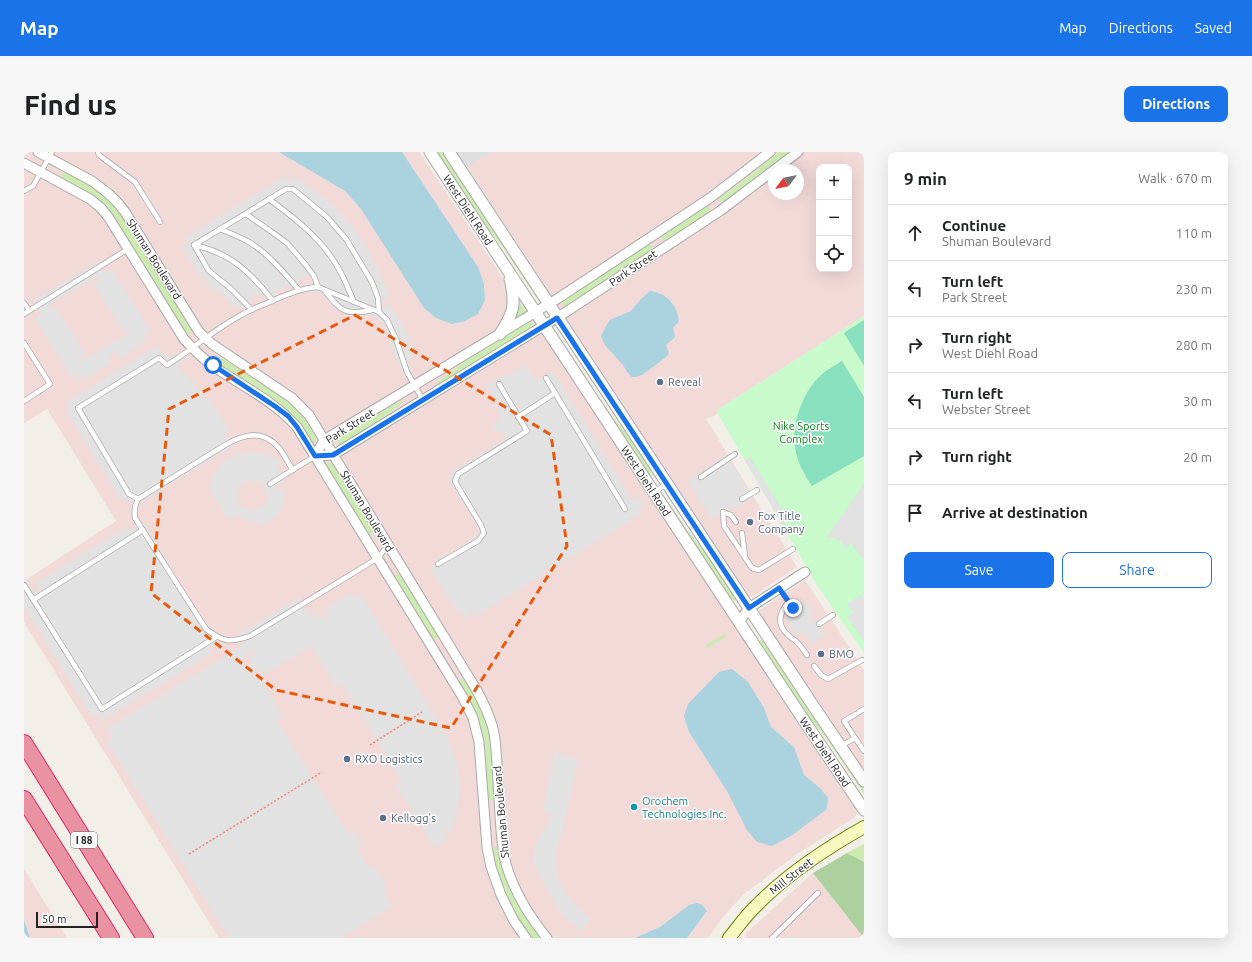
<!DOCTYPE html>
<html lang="en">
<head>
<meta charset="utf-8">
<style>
  body { margin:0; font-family:Ubuntu,sans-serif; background:#f6f6f6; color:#202124 }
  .controls { position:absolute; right:12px; top:12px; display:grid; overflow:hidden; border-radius:8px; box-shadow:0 4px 16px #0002 }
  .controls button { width:36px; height:36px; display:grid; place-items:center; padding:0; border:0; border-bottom:1px solid #e0e0e0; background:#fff; color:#202124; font:20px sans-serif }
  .compass { position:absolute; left:744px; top:12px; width:36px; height:36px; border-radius:50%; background:#fff; box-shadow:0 4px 16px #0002; rotate:238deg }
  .scale { position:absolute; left:12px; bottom:10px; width:62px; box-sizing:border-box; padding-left:4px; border:2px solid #222; border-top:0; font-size:11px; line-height:14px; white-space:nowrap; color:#222; -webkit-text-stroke:3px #fff; paint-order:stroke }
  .stop { position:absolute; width:12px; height:12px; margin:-9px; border:3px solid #1a73e8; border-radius:50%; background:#fff }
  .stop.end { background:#1a73e8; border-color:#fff; box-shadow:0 1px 4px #0008 }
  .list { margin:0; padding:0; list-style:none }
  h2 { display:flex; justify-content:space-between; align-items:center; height:52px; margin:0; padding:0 16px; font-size:17px }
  h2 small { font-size:13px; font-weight:400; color:#757577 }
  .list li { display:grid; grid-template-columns:26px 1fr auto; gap:12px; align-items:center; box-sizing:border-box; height:56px; padding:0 16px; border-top:1px solid #e0e0e0 }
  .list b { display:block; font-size:15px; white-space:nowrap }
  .list p { margin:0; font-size:13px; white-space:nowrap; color:#757577 }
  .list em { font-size:13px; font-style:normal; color:#757577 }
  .actions { display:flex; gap:8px; padding:12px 16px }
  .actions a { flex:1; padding:9px 0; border:1px solid #1a73e8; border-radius:8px; text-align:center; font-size:14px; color:#1a73e8 }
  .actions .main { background:#1a73e8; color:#fff }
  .icon { flex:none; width:22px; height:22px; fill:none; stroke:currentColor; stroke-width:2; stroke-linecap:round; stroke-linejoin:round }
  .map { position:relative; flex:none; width:840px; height:786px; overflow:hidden; border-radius:8px }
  header { display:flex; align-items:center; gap:24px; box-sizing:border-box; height:56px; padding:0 20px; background:#1a73e8; color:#fff }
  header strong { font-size:19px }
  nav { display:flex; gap:22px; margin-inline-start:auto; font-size:14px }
  .intro { display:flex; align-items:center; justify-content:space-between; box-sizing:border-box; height:96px; padding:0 24px }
  h1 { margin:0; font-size:28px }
  .button { padding:10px 18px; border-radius:8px; background:#1a73e8; color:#fff; font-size:14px; font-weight:700 }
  main { display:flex; gap:24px; padding:0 24px }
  aside { flex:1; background:#fff; border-radius:8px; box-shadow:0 4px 16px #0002 }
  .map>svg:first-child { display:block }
  .residential { fill:#e0dfdf }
  .commercial { fill:#f2dad9; fill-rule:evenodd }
  .grass { fill:#cdebb0 }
  .forest { fill:#add19e }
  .park { fill:#c8facc }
  .pitch { fill:#88e0be }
  .parking { fill:#e2e2e2; fill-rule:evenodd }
  .water { fill:#aad3df }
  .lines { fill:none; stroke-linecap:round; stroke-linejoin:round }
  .service-casing { stroke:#a9a9a9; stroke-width:6 }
  .minor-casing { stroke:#a9a9a9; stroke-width:11 }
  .tertiary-casing { stroke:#a9a9a9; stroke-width:13 }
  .secondary-casing { stroke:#707d05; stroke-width:14 }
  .motorway-casing { stroke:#dc2a67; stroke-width:18 }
  .path { stroke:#fa8072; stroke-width:1.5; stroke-dasharray:2 2; stroke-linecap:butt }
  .service { stroke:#fff; stroke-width:4.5 }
  .minor { stroke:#fff; stroke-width:9 }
  .tertiary { stroke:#fff; stroke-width:11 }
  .secondary { stroke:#f7fabf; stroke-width:12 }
  .motorway { stroke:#e892a2; stroke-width:16 }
  .route { stroke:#1a73e8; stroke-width:5 }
  .marked { fill:none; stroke:#e8590c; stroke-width:3; stroke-dasharray:8 5; stroke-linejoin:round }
  .service-dot { fill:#5c6f8a; stroke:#fff; stroke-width:1.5 }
  .culture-dot { fill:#0f9aa8; stroke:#fff; stroke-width:1.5 }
  .labels { text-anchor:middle; stroke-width:3; stroke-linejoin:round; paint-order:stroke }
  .shield { fill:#fff; stroke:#646464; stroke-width:1 }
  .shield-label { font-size:10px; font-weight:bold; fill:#222 }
  .street-label { font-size:11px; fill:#222; stroke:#fff }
  .service-label { font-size:11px; fill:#4e5e75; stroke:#fff; text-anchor:start }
  .park-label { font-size:11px; fill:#0c8416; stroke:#fff }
  .culture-label { font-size:11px; fill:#0d838f; stroke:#fff; text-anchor:start }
</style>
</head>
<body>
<header>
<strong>Map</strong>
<nav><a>Map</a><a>Directions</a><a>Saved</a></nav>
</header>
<div class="intro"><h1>Find us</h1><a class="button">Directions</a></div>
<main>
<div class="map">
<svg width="840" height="786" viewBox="0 0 840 786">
  <rect width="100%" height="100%" fill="#f2efe9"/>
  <!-- residential -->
  <polygon class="residential" points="432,0 468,0 443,15"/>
  <!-- commercial -->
  <g class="commercial">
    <polygon points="0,0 395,0 499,156 532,201 831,654 833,661 830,666 773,702 719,743 699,765 684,786 195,786 0,470 0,429 92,369 23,257 0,271"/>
    <path d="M 468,0 L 840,0 L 840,164 L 693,258 L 694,262 L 682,267 L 773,415 L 726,446 L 443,15 ZM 795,15 L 825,15 L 825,117 L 795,117 ZM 750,18 L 774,18 L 774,42 L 750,42 Z"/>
    <polygon points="781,428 840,518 840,620 733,460"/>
    <polygon points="0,717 43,786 0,786"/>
    <polygon points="789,721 840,786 720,786 722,781"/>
  </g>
  <!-- grass -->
  <g class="grass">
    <polygon points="411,0 419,0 498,120 514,146 512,145 480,97 449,58"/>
    <polygon points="755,0 766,0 731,28 700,50 695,50 695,46 716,31"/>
    <path d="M 40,21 L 43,21 C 56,28 69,35 81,45 C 89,52 95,61 101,70 L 168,177 L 167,181 L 166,182 L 162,181 L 154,170 L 89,64 C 75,47 59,38 40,27 L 38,25 L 37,22 Z"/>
    <polygon points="681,55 685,55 685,61 642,89 638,88 638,86 639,83"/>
    <polygon points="624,93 629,94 628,98 543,154 539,154 538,151 539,149"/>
    <polygon points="494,148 503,160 490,167"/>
    <polygon points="506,170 509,172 507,176 430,223 411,234 410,233 440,210 503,171"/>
    <path d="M 530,177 C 548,204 565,232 584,259 C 597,276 625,304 628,324 L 626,325 L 528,178 Z"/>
    <polygon points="198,206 268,252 282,269 293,286 292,289 290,290 287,289 274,268 266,260 254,250 196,213 195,208"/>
    <polygon points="377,249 378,251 350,273 316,293 313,287 353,262"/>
    <polygon points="306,311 309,313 350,378 350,381 347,383 343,381 303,316 304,312"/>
    <polygon points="646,352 663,378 686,406 712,444 712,447 711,449 702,442 644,353"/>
    <polygon points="374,421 376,423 415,484 412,488 409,487 371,426 370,424"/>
    <polygon points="700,482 702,482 702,485 684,496 682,495 682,493"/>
    <polygon points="738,488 741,488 840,637 840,642 802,586 774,552 735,492 735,489"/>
    <path d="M 437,527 L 440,527 C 446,537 453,546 458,556 C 470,582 469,618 471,646 L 469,648 L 465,648 L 464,647 C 462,619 464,590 453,564 C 449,552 441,542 435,531 Z"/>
    <polygon points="840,692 840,710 823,701 838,693"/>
    <path d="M 472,694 L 474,695 L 489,742 L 498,758 L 518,786 L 508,786 C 495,770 483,749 476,729 C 473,720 471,709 468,699 L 469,696 Z"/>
  </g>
  <!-- forest -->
  <polygon class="forest" points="823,701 840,710 840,786 789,721"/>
  <!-- park -->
  <polygon class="park" points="840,164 840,501 793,433 694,262 693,258"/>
  <!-- pitch -->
  <g class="pitch">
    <polygon points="840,168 840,214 820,181"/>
    <path d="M 818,209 L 840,245 L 840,304 L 788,334 C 780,322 773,310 771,295 C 767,273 779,240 795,225 C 802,218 810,214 818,209 Z"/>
  </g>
  <!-- parking -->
  <g class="parking">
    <polygon points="261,24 264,28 266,28 270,24 300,46 314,59 330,77 344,98 355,118 365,146 358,149 357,153 360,156 364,152 370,160 379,173 385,186 389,207 383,208 387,219 378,222 374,208 372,205 361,175 358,170 349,164 344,163 333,164 323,163 311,157 301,144 292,140 288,140 287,126 285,123 284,123 274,129 275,133 278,133 265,138 266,136 265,134 264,133 251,141 252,143 240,147 241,143 239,141 234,144 232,142 225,147 226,150 228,152 216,157 217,154 216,153 211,156 198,142 182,132 184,126 183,125 178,127 158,95 163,91 160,86"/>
    <path d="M 75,109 L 82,121 L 88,118 L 126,179 L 120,184 L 122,190 L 96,206 L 92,200 L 84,205 L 84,206 L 87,211 L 60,228 L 56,223 L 49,227 L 11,166 L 17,162 L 9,149 ZM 71,125 L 73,126 L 75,129 L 70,132 L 100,180 L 105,177 L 106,179 L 105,181 L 59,208 L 57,208 L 56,205 L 61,202 L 31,154 L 26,157 L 25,155 L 25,153 Z"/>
    <polygon points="133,194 137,200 144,205 152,202 155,200 160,209 156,211 155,214 156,219 168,228 179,246 185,245 205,278 200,281 209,294 118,350 115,353 104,347 97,349 42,258 47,256 43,250"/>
    <polygon points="502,213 512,229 529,219 608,348 614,345 619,353 614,355 618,361 450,465 447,460 445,460 444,467 437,464 439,458 434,461 406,417 412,414 416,404 422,404 452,385 455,381 454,376 429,335 426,329 427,323 430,318 480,288 481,284 479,280 476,279 473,281 468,273 477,267 472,257 476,255 463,233 482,222 484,224"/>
    <path d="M 223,300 L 241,302 L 253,307 L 257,310 L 253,315 L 261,328 L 252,335 L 252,338 L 259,338 L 260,347 L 257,358 L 253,364 L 236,374 L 233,369 L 223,368 L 210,363 L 204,367 L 186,337 L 188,326 L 196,313 L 207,305 ZM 224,328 L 233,329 L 237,331 L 242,338 L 243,348 L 241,352 L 234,358 L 229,359 L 221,357 L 215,352 L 213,348 L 213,340 L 214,336 L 220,330 Z"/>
    <polygon points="702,302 730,346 709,356 705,356 693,364 691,363 689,369 664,330"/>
    <polygon points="726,305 765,369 758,373 721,308"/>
    <polygon points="840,332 840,405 838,405 832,399 827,390 822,397 817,390 811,386 802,386"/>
    <polygon points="120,371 180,470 188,478 197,482 193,492 185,496 188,501 78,569 73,562 67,564 0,454 0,446 1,445 0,442 0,429 2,428 9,439 12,440 15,438 15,436 12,431 102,375 107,379"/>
    <path d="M 327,441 L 331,447 L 337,443 L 423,584 L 433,613 L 435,627 L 435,644 L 433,659 L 427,680 L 422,678 L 420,679 L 420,680 L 424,687 L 410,695 L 372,633 L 377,629 L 377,628 L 318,531 L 312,535 L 287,494 L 238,524 L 235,519 L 233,518 L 227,522 L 226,524 L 227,526 L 233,522 L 259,564 L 253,569 L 324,682 L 330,680 L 338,693 L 333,697 L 346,718 L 351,715 L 363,734 L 358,738 L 368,754 L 317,786 L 205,786 L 83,589 L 88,585 L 83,578 L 84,576 L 213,497 L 220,491 L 215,482 L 276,445 L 288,465 L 295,462 L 298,467 L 304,463 L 301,457 ZM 228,496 L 232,501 L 226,504 L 229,510 L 221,516 L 218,511 L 218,507 Z"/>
    <polygon points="837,443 840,448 840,489 823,465 829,461 823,452"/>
    <polygon points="780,449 787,459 789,467 783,468 785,471 787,471 792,468 801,482 788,491 779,479 776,484 773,483 762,467 773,450"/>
    <polygon points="531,600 554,608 537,683 531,700 534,726 545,746 559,761 566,767 557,780 536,760 520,732 510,710 511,692 524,672 527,662 519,657"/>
  </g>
  <!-- water -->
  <g class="water">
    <polygon points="255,0 378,0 454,115 460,132 461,148 454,162 441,169 428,172 412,166 400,156 337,57 321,39"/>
    <path d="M 626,139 C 643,141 653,153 655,169 L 649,176 L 651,185 L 642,193 L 645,201 L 641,206 L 618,223 L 612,225 L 608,225 L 603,220 L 599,213 L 581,193 L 577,184 L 582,174 L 586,168 L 607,159 L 617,147 Z"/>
    <polygon points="708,517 724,530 740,556 747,575 770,595 780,623 796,636 804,646 803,657 767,684 748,694 733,690 723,678 703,639 665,580 660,564 664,552 695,520"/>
    <polygon points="673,751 678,753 683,759 663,786 611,786 636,775 665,753"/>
    <polygon points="0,768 6,786 0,786"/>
  </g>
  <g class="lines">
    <!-- service casing -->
    <g class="service-casing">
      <g id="service">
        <polyline points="74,0 75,3 111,30 136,70"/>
        <polyline points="0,39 9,34 28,0"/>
        <path d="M 245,47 C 269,65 294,84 310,109 C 319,122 324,136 330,150"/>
        <polyline points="222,62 245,78 263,91 281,112 290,124 294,135"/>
        <path d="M 196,77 C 206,81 216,85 225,90 C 245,102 260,121 275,138"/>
        <path d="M 170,93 C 207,101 227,121 249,149"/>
        <path d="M 301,139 C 317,159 321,164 348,158"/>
        <polyline points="0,151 5,158"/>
        <polyline points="228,158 206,136 185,119 170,93 262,37 269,37 303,65 322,87 348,130 354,146 355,160"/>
        <polyline points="0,162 104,97"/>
        <polyline points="0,191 26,232 0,249"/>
        <polyline points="522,226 601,357"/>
        <polyline points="494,265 531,241"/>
        <path d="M 269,318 C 264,311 260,302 255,296 C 239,277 220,282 201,293 L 114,347 C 110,354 110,359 111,366 L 182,477 C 199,490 206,491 226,484 L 354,406 L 364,393"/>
        <polyline points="677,325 711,302"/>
        <polyline points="246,332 291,304"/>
        <polyline points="630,340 643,332"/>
        <path d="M 114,347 L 105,342 L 54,256 L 135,206 L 143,213 C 169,197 192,176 219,162 C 229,156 240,153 250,148 C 264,142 278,136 294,135 L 355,160 L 363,168 L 372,187 L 383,220 L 399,248"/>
        <polyline points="718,347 733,338"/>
        <polyline points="699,360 700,374 728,416 735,418 769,397"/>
        <polyline points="699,360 707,363 712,370"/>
        <polyline points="718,381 721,405"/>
        <polyline points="414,412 454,389 460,381 457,373 434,335 431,329 434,322 503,279 475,232"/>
        <polyline points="0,433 78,557 192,485"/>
        <polyline points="755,436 769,456"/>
        <polyline points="9,448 119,378"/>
        <path d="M 764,450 C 755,462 752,473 765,484 C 767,486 771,488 773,490 C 777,494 780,499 783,503"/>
        <polyline points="795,472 809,463"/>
        <polyline points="790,514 797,523 804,527 838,508"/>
        <polyline points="835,560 840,557"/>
        <polyline points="831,586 820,569 832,562"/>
        <polyline points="817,594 831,586 840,599"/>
        <polyline points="748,786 794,741"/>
      </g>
    </g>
    <!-- minor casing -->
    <g class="minor-casing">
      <g id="minor">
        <path d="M 14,0 L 68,29 L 85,42 L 94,51 L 101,60 L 175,180 L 188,192 L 268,246 L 285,263 L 452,537 C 458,548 464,560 468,573 C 472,585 472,599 473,612 C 474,629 475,646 476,664 C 477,680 478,696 482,712 C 490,739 505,764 523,786"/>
        <path d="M 0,11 L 66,47 L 77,56 L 85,66 L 160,187 C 169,197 178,206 189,214 C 218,234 250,249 273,275 L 438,544 L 449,566 L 455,590 L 463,695 L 467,715 L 477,743 L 490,769 L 502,786"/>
        <polyline points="291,304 309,303 542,160 696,59 774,0"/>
        <polyline points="291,304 300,288 533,147 686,46 746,0"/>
        <polyline points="715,470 725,456 781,420"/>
      </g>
    </g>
    <!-- tertiary casing -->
    <g class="tertiary-casing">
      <g id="tertiary">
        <polyline points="406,0 771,555 840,658"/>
        <polyline points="425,0 790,555 840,629"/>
        <path d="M 476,182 C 490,161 492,152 486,127"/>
      </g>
    </g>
    <!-- secondary casing -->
    <g class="secondary-casing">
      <path id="secondary" d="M 705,786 C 714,775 722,763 733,753 C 764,721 801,697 840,675"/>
    </g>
    <!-- motorway casing -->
    <g class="motorway-casing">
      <g id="motorway">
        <polyline points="0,591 121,786"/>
        <polyline points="0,647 87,786"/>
      </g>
    </g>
    <!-- path -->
    <g class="path">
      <polyline points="346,593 398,560"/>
      <polyline points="165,702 298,620"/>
    </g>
    <!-- service -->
    <use href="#service" class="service"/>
    <!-- minor -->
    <use href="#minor" class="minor"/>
    <!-- tertiary -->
    <use href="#tertiary" class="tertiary"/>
    <!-- secondary -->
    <use href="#secondary" class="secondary"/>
    <!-- motorway -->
    <use href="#motorway" class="motorway"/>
  </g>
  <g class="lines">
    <!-- route -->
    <polyline class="route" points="189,213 252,255 264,264 273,275 291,304 309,303 533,166 725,456 755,436 769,456"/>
  </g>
  <!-- marked area -->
  <path class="marked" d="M 331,163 L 527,283 L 543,394 L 427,576 L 252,538 L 127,441 L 145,257 Z"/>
  <!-- markers -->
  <g class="service-dot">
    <circle cx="636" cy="230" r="4"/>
    <circle cx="726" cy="370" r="4"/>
    <circle cx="797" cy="502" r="4"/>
    <circle cx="323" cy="607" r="4"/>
    <circle cx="359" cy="666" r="4"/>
  </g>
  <circle class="culture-dot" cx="610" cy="655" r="4"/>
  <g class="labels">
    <!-- shield labels -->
    <rect class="shield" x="47" y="680" width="26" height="16" rx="3"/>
    <g class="shield-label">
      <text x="60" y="692">I 88</text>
    </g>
    <!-- street labels -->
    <g class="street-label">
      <text transform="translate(444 58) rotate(57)" y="4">West Diehl Road</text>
      <text transform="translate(130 107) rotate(58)" y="4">Shuman Boulevard</text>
      <text transform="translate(609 116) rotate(-34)" y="4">Park Street</text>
      <text transform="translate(326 274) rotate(-32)" y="4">Park Street</text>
      <text transform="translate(622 329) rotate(57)" y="4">West Diehl Road</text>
      <text transform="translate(343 359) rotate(59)" y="4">Shuman Boulevard</text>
      <text transform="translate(801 600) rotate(56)" y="4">West Diehl Road</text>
      <text transform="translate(477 660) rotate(-95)" y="4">Shuman Boulevard</text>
      <text transform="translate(767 724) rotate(-38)" y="4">Mill Street</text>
    </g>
    <!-- service labels -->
    <g class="service-label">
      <text x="644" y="234">Reveal</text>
      <text x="734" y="368">Fox Title<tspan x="734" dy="13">Company</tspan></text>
      <text x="805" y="506">BMO</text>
      <text x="331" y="611">RXO Logistics</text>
      <text x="367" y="670">Kellogg's</text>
    </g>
    <!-- park labels -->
    <g class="park-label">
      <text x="777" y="278">Nike Sports<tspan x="777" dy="13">Complex</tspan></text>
    </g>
    <!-- culture labels -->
    <g class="culture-label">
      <text x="618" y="653">Orochem<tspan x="618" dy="13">Technologies Inc.</tspan></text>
    </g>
  </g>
</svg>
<div class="controls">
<button>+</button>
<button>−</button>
<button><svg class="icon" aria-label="locate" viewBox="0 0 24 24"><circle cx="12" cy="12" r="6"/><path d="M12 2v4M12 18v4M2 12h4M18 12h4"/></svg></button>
</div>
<svg class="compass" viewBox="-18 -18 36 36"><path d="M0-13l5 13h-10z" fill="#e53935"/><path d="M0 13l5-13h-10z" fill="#757577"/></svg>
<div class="scale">50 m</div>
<div class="stop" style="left:189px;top:213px"></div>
<div class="stop end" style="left:769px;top:456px"></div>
</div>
<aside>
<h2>9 min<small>Walk · 670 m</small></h2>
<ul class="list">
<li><svg class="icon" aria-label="ahead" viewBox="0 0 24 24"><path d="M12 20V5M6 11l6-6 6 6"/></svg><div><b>Continue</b><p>Shuman Boulevard</p></div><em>110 m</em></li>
<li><svg class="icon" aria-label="left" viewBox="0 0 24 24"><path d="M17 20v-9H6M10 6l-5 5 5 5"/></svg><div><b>Turn left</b><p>Park Street</p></div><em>230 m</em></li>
<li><svg class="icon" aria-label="right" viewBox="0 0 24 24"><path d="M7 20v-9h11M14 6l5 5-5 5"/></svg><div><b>Turn right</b><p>West Diehl Road</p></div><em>280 m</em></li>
<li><svg class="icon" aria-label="left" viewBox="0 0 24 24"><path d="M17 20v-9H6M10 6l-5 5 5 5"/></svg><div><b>Turn left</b><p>Webster Street</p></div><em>30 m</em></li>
<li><svg class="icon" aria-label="right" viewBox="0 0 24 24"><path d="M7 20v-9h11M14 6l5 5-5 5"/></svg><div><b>Turn right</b></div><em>20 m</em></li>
<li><svg class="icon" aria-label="arrive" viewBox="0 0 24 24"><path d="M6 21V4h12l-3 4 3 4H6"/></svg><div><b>Arrive at destination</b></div></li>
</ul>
<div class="actions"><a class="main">Save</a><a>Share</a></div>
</aside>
</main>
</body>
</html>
